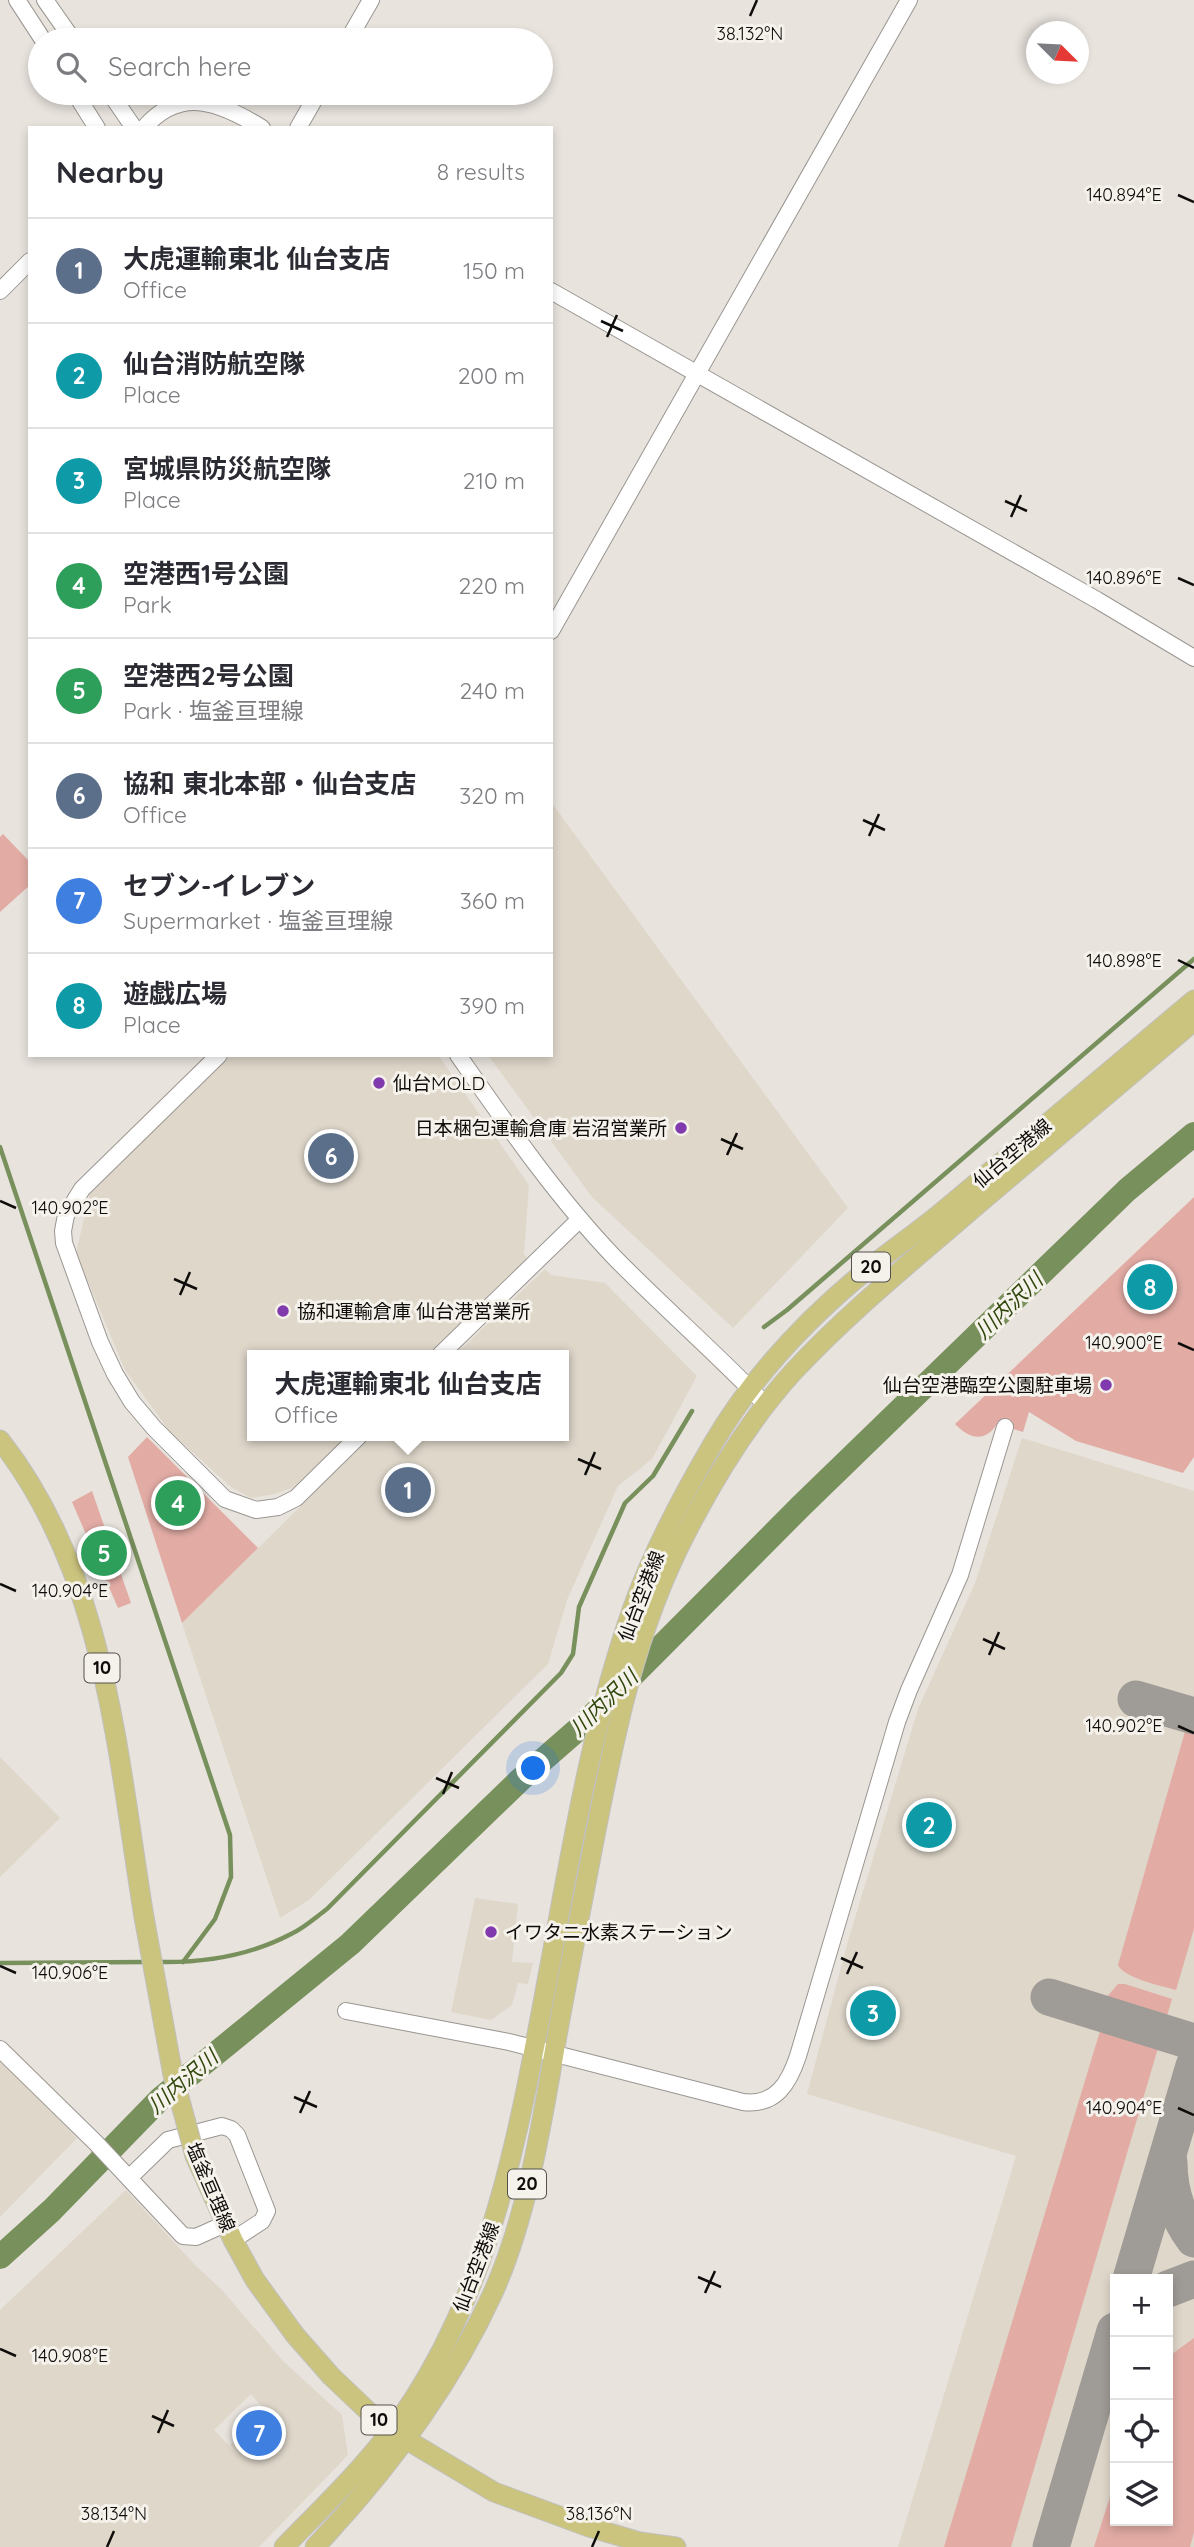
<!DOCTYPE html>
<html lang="en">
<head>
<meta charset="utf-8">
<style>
  body { margin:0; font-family:Quicksand,"Noto Sans JP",sans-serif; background:#f7f7f7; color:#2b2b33 }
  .controls { position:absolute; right:21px; bottom:21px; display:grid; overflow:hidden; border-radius:0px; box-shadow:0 4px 10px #0003 }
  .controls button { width:63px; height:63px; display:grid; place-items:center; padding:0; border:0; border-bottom:2px solid #e1e1e2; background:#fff; color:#2b2b33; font:35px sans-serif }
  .compass { position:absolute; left:1026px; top:21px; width:63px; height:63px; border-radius:50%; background:#fff; box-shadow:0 4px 10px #0003; rotate:114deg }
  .you { position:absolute; left:534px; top:1769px; width:24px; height:24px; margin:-18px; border:5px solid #fff; border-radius:50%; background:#1a73e8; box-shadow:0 0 0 10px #1a73e833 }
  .badge { display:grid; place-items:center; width:46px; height:46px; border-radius:50%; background:#803aad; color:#fff; font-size:23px; font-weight:700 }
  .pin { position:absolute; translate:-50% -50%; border:4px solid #fff; box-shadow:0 2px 7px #0006 }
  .popup { position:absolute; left:247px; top:1350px; width:322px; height:91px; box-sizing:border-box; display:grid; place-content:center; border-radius:0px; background:#fff; filter:drop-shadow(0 2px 5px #0005); font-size:23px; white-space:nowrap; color:#7c7c81 }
  .popup b { font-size:26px; color:#2b2b33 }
  .popup::after { content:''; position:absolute; left:50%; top:100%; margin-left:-14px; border:14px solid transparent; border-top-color:#fff }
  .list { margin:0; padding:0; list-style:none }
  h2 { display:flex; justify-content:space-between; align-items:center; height:91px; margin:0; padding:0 28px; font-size:30px }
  h2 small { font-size:23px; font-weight:400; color:#7c7c81 }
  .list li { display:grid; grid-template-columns:46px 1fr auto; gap:21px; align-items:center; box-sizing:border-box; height:105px; padding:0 28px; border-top:2px solid #e1e1e2 }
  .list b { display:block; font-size:26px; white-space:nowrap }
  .list p { margin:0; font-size:23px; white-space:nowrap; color:#7c7c81 }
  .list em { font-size:23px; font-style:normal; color:#7c7c81 }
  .icon { flex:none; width:38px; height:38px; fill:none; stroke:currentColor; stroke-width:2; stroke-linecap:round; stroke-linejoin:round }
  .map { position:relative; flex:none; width:1194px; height:2547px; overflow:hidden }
  .search { position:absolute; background:#fff; box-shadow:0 4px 10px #0003; left:28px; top:28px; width:525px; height:77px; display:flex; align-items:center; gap:18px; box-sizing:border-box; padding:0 24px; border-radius:38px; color:#7c7c81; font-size:26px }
  .panel { position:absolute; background:#fff; box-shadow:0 4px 10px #0003; left:28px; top:126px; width:525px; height:931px; border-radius:0px }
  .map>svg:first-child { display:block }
  .built { fill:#dfd7ca; fill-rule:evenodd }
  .green { fill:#e2aca5 }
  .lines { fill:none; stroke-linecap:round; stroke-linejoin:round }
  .stream { stroke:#78905c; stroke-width:4.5 }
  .river { stroke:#78905c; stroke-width:24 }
  .taxiway { stroke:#9f9b96; stroke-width:37 }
  .minor-casing { stroke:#9a9691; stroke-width:18 }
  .major-casing { stroke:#c1c0c0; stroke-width:21 }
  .minor { stroke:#fff; stroke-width:16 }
  .major { stroke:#cbc47f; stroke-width:19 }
  .major-bridge-casing { stroke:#c1c0c0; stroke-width:21; stroke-linecap:butt }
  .major-bridge { stroke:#cbc47f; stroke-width:19 }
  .ticks { fill:none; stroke:#0f0d0b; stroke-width:2.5 }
  .poi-dot { fill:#803aad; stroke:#f5f1eb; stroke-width:2.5 }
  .labels { text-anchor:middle; stroke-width:6; stroke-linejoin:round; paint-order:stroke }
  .shield { fill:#f5f1eb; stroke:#54514e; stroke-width:2 }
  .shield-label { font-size:18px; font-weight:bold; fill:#0f0d0b }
  .poi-label { font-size:19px; fill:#0f0d0b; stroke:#f5f1eb; text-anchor:start }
  .street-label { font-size:19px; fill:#0f0d0b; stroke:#f5f1eb }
  .water-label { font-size:21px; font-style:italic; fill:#31480c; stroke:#f5f1eb }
  .ticks-label { font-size:18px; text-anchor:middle; fill:#0f0d0b; stroke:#f5f1eb; stroke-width:6; stroke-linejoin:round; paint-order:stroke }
</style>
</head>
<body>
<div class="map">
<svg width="1194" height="2547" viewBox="0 0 1194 2547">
  <rect width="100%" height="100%" fill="#e8e3dd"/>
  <!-- built -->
  <g class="built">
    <polygon points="551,802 848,1208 733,1328 592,1197 488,1055 551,1055"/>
    <polygon points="231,1055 438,1055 529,1185 524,1254 528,1259 429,1355 252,1355 252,1436 346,1436 294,1487 275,1494 251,1498 231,1487 170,1432 125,1370 76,1253 90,1193"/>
    <polygon points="545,1269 551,1275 605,1283 697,1376 652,1459 618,1486 567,1600 548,1664 309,1900 280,1918 182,1623 372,1436 564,1436 564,1355 455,1355"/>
    <path d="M 1022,1438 L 1194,1491 L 1194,2547 L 898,2547 L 1016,2156 L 807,2094 L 848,1941 L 918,1709 L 975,1583 ZM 1115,2279 L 1168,2279 L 1168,2521 L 1115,2521 Z"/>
    <polygon points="0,1757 60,1818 0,1877"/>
    <polygon points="475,1898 518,1904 512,1962 533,1963 528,1984 518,1983 512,2005 491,2020 451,2012"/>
    <polygon points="0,2060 77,2138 0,2217"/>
    <path d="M 126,2190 L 195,2265 L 221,2289 L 283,2361 L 342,2415 L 348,2455 L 259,2547 L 0,2547 L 0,2310 ZM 251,2394 L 265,2410 L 230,2445 L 240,2457 L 214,2430 Z"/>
  </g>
  <!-- green -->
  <g class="green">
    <polygon points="3,834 30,862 30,885 0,912 0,837"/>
    <path d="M 1194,1197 L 1194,1457 L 1183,1473 L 1076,1441 L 1029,1412 L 1023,1432 L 997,1424 C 985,1443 969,1439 955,1424 Z"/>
    <polygon points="147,1437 258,1548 182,1623 128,1457"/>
    <polygon points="92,1491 131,1603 118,1608 72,1502"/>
    <path d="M 1186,1728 L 1194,1731 L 1194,1929 L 1176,1990 C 1161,1986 1124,1978 1118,1965 Z"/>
    <polygon points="1118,1984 1125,1984 1172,1999 1167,2016 1106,1998"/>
    <polygon points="1100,2031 1158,2048 1011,2547 944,2547"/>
    <polygon points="1194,2338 1194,2532 1190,2547 1094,2547 1115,2481 1115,2521 1168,2521 1168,2357"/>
  </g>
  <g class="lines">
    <!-- stream -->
    <g class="stream">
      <polyline points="0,1147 230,1835 231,1877 215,1919 183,1962"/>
      <polyline points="764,1327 787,1310 1194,959"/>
      <path d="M 158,1962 C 203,1963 251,1955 291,1934 C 304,1928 316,1917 327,1909 L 561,1673 L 573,1654 L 579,1607 L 625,1503 L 653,1476 L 692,1411"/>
      <polyline points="0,1963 146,1962"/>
    </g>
    <!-- river -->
    <polyline class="river" points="0,2257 52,2210 160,2099 350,1944 521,1779 584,1724 801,1506 1127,1190 1194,1134"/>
    <!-- taxiway -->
    <g class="taxiway">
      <polyline points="1136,1699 1194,1716"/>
      <polyline points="1049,1997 1194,2042"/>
      <path d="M 1169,2162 C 1169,2190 1177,2216 1194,2239"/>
      <polyline points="1131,2279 1194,2066"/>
      <polyline points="1168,2289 1194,2279"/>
      <polyline points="1051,2547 1115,2331"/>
    </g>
    <!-- minor casing -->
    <g class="minor-casing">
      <g id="minor">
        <polyline points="17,0 43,40"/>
        <polyline points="45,0 73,40"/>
        <polyline points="348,40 371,0"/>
        <polyline points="75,93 97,128"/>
        <polyline points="110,93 134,128"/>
        <path d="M 144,128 C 181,85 221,103 262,128"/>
        <polyline points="298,128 318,93"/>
        <polyline points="0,291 30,261"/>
        <polyline points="551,291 1097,600 1194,658"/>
        <polyline points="551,631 909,0"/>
        <polyline points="219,1055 82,1189 66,1215 63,1231 64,1243 100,1342 115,1374 132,1402 154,1428 225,1499 256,1510 278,1507 296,1498 359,1436"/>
        <path d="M 458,1055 C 507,1125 555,1195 614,1257 C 663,1307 717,1354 766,1405"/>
        <polyline points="440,1355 580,1219"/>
        <path d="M 346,2011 L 509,2042 L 743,2102 C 776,2106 789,2083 798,2056 L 897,1722 L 909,1690 L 960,1575 L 1005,1427"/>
        <polyline points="0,2049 96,2143 183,2236 196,2237 225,2224"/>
        <polyline points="129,2178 168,2140 222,2126 231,2129 237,2135 267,2211 262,2221 233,2240"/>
      </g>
    </g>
    <!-- major casing -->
    <g class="major-casing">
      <g id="major">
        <path d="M 0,1440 C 106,1575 117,1753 144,1917"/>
        <polyline points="195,2156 233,2240 255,2280 295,2335 331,2376 371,2414 407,2440 494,2492 589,2527 640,2542 676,2547"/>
        <path d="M 284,2547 C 330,2500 377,2455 413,2400 C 497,2270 522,2114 550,1965 C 572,1846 592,1724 632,1610 C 652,1553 684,1493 714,1442 C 753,1376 810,1316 869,1268 C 894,1248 919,1231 943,1211 C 1027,1141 1111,1070 1194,1000"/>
        <path d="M 315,2547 C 387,2471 449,2389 493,2293 C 526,2219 540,2133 554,2053 C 566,1984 580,1915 593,1846 C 614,1737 635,1630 687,1531 C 716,1475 751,1418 794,1371 C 848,1313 910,1263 970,1211 C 1045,1148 1119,1084 1194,1021"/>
      </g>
    </g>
    <!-- minor -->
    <use href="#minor" class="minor"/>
    <!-- major -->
    <use href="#major" class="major"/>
    <!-- major-bridge casing -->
    <g class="major-bridge-casing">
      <polyline id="major-bridge" points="144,1917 173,2075 195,2156"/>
    </g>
    <!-- major-bridge -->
    <use href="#major-bridge" class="major-bridge"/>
  </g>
  <!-- ticks -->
  <path class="ticks" d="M 750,16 L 757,0M 1178,195 L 1194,202M 601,321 L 623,331M 607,337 L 617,315M 1005,501 L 1027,511M 1011,517 L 1021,495M 1178,578 L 1194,585M 863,820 L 885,830M 869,836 L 879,814M 1178,960 L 1194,968M 721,1139 L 743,1149M 727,1155 L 737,1133M 0,1201 L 16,1208M 174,1279 L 197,1289M 180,1295 L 190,1272M 1178,1343 L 1194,1350M 578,1459 L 601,1469M 585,1475 L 595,1452M 0,1584 L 16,1591M 983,1639 L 1005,1649M 989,1655 L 999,1632M 1178,1726 L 1194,1733M 436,1778 L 459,1788M 443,1794 L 452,1772M 841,1958 L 863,1968M 0,1966 L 16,1973M 847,1974 L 857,1952M 294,2097 L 317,2107M 1178,2108 L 1194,2115M 300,2113 L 310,2091M 698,2277 L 721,2287M 705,2293 L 715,2271M 0,2349 L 16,2356M 152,2416 L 174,2426M 158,2433 L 168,2410M 107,2547 L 114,2531M 592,2547 L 599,2531"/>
  <!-- markers -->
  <g class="poi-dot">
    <circle cx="379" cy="1083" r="7"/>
    <circle cx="681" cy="1128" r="7"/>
    <circle cx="283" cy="1311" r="7"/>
    <circle cx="1106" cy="1385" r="7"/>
    <circle cx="491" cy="1932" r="7"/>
  </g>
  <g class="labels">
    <!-- shield labels -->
    <g class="shield">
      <rect x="852" y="1252.5" width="38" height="29" rx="5"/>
      <rect x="84.5" y="1653.5" width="35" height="29" rx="5"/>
      <rect x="508" y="2169.5" width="38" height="29" rx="5"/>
      <rect x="361.5" y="2405.5" width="35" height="29" rx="5"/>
    </g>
    <g class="shield-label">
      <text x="871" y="1273">20</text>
      <text x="102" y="1674">10</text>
      <text x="527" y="2190">20</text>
      <text x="379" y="2426">10</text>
    </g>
    <!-- poi labels -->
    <g class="poi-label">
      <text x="393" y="1090">仙台MOLD</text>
      <text x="667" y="1135" text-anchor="end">日本梱包運輸倉庫 岩沼営業所</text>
      <text x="297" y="1318">協和運輸倉庫 仙台港営業所</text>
      <text x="1092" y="1392" text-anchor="end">仙台空港臨空公園駐車場</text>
      <text x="505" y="1939">イワタニ水素ステーション</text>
    </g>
    <!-- street labels -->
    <g class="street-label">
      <text transform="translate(1012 1153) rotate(-40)" y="7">仙台空港線</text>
      <text transform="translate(641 1596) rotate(-69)" y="7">仙台空港線</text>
      <text transform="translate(211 2187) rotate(67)" y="7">塩釜亘理線</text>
      <text transform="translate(476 2267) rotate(-69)" y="7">仙台空港線</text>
    </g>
    <!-- water labels -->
    <g class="water-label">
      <text transform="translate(1009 1306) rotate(-44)" y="7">川内沢川</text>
      <text transform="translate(604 1703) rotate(-44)" y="7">川内沢川</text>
      <text transform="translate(183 2082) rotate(-41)" y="7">川内沢川</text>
    </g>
  </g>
  <g class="ticks-label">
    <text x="750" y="40">38.132°N</text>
    <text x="1124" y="201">140.894°E</text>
    <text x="1124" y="584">140.896°E</text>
    <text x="1124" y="967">140.898°E</text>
    <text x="70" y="1214">140.902°E</text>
    <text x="1124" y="1349">140.900°E</text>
    <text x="70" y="1597">140.904°E</text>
    <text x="1124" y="1732">140.902°E</text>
    <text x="70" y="1979">140.906°E</text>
    <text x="1124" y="2114">140.904°E</text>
    <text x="70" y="2362">140.908°E</text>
    <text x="114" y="2520">38.134°N</text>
    <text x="599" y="2520">38.136°N</text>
  </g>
</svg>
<div class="controls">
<button>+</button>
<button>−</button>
<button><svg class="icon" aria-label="locate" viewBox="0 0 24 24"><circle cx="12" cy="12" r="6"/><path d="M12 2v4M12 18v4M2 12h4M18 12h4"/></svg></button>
<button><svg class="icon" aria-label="layers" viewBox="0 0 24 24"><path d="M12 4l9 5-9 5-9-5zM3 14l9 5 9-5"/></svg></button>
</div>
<svg class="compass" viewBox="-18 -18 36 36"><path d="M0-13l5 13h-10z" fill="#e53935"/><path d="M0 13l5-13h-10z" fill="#7c7c81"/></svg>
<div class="you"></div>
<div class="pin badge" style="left:408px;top:1490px;background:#5c6f8a">1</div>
<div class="popup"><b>大虎運輸東北 仙台支店</b>Office</div>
<div class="pin badge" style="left:929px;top:1825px;background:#0f9aa8">2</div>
<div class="pin badge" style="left:873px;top:2013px;background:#0f9aa8">3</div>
<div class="pin badge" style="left:178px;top:1503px;background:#2e9e5b">4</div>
<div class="pin badge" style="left:104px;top:1553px;background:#2e9e5b">5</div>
<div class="pin badge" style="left:331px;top:1156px;background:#5c6f8a">6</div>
<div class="pin badge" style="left:259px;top:2433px;background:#3f7fe0">7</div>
<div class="pin badge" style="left:1150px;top:1287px;background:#0f9aa8">8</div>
<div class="search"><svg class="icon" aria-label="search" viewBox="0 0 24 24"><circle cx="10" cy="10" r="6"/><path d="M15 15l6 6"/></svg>Search here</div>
<section class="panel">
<h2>Nearby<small>8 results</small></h2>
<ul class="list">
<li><span class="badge" style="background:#5c6f8a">1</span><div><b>大虎運輸東北 仙台支店</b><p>Office</p></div><em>150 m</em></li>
<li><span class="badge" style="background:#0f9aa8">2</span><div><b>仙台消防航空隊</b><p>Place</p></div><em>200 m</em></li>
<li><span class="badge" style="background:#0f9aa8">3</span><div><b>宮城県防災航空隊</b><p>Place</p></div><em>210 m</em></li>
<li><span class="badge" style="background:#2e9e5b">4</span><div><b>空港西1号公園</b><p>Park</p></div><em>220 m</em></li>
<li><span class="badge" style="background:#2e9e5b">5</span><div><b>空港西2号公園</b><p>Park · 塩釜亘理線</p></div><em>240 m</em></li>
<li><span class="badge" style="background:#5c6f8a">6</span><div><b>協和 東北本部・仙台支店</b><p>Office</p></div><em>320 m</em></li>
<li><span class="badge" style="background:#3f7fe0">7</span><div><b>セブン-イレブン</b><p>Supermarket · 塩釜亘理線</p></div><em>360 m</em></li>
<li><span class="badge" style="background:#0f9aa8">8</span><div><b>遊戯広場</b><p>Place</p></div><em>390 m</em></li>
</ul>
</section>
</div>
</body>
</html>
